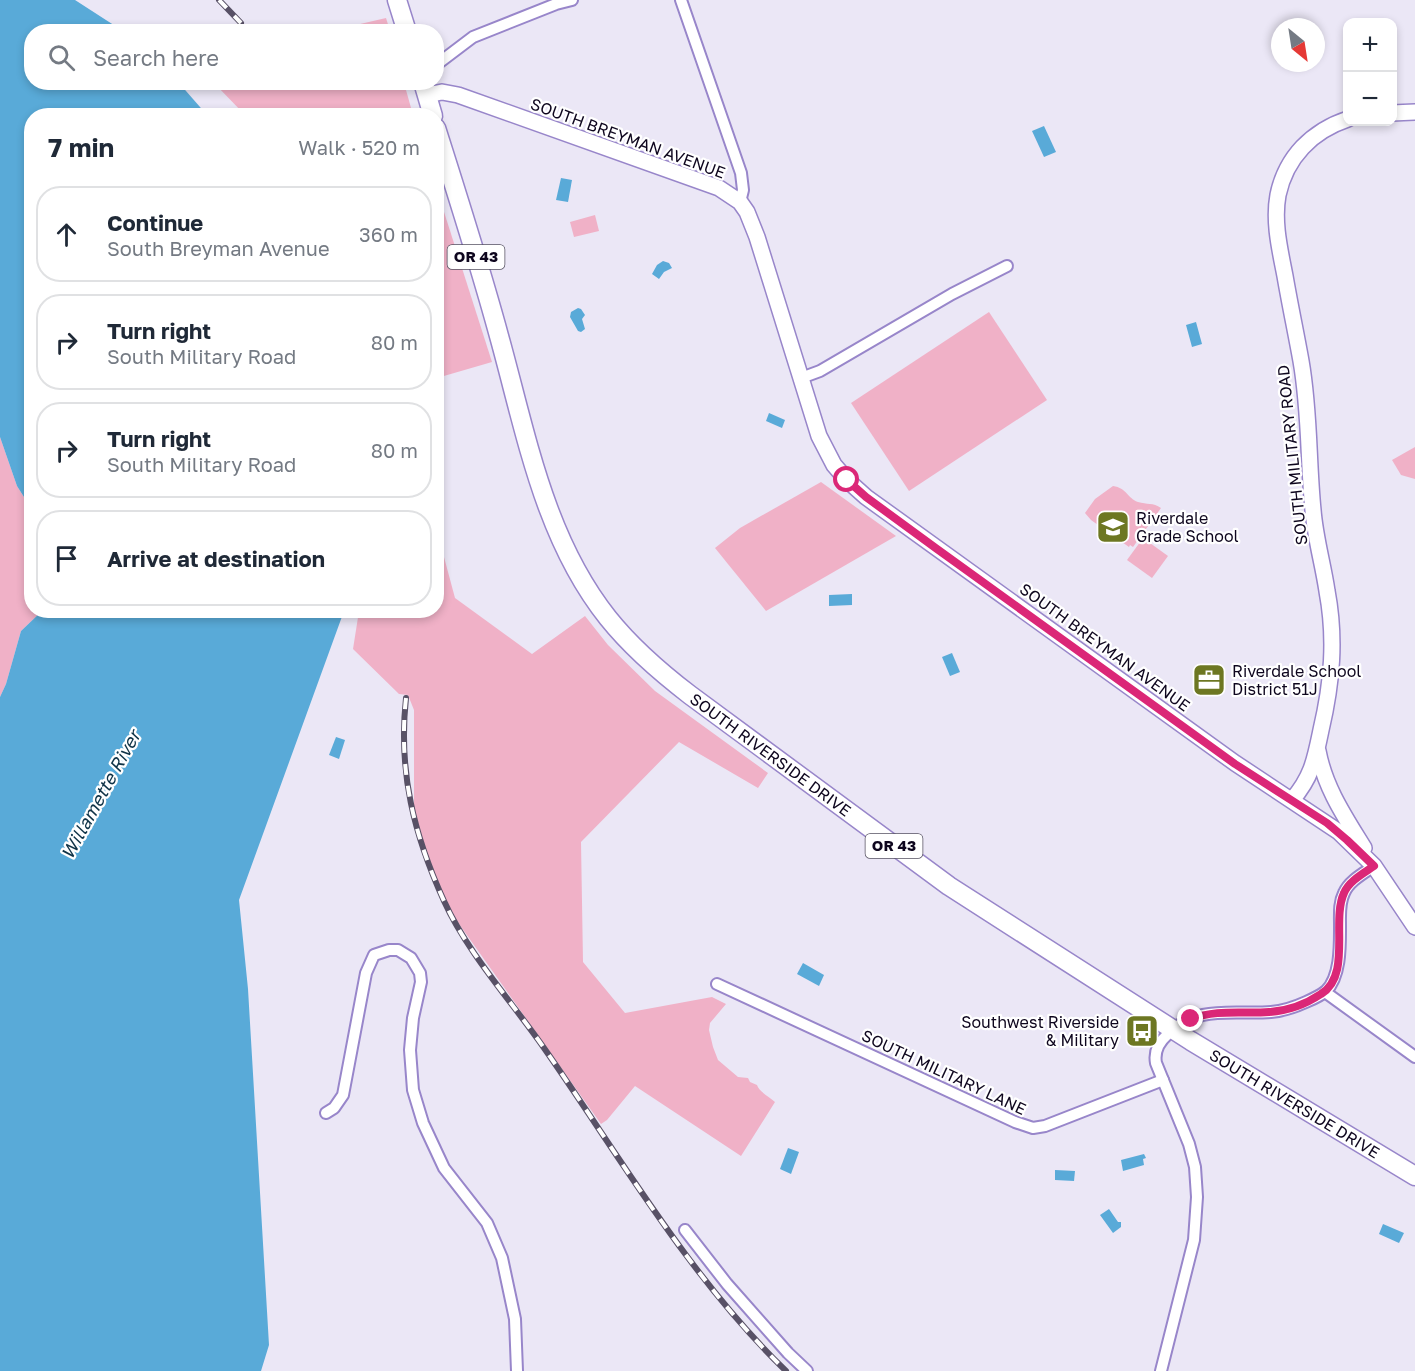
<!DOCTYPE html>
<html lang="en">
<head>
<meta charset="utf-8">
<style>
  body { margin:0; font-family:"Golos Text",sans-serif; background:#f6f6f7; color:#1f2937 }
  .controls { position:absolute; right:18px; top:18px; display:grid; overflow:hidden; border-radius:12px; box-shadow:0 3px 9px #0003 }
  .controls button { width:54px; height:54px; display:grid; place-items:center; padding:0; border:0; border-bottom:2px solid #e0e1e3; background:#fff; color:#1f2937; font:30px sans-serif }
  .compass { position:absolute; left:1271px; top:18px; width:54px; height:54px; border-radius:50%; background:#fff; box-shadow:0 3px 9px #0003; rotate:150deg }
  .stop { position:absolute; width:18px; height:18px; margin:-14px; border:4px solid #db2777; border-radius:50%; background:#fff }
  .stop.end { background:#db2777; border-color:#fff; box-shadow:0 2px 6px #0008 }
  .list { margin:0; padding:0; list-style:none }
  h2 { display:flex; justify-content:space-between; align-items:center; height:78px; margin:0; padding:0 24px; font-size:26px }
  h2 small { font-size:20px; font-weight:400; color:#747a83 }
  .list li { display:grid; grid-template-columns:39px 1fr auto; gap:18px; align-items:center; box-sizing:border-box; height:96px; margin:0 12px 12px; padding:0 12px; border:2px solid #e0e1e3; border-radius:24px }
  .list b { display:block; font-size:22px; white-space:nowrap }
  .list p { margin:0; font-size:20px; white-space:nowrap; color:#747a83 }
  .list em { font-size:20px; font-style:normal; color:#747a83 }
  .icon { flex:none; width:33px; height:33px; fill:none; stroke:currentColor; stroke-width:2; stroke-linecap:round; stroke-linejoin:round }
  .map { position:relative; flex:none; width:1415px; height:1371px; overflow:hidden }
  .search { position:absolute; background:#fff; box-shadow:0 3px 9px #0003; left:24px; top:24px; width:420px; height:66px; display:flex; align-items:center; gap:15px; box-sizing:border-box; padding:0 21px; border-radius:24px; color:#747a83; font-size:22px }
  .panel { position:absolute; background:#fff; box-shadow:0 3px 9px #0003; left:24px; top:108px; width:420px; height:510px; border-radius:24px }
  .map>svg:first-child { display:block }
  .green { fill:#f0b1c7 }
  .water { fill:#59aad8 }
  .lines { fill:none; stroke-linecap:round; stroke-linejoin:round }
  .street-casing { stroke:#9886ca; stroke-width:14 }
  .secondary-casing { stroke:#9886ca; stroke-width:18 }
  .primary-casing { stroke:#9886ca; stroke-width:21 }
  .street { stroke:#fff; stroke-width:10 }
  .secondary { stroke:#fff; stroke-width:15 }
  .primary { stroke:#fff; stroke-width:18 }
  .rail-casing { stroke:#585166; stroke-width:6 }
  .rail { stroke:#fff; stroke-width:4; stroke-dasharray:11; stroke-linecap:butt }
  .route { stroke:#db2777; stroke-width:8 }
  .labels { text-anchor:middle; stroke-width:4.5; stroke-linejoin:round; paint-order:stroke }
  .shield { fill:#fff; stroke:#565162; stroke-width:1.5 }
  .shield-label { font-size:15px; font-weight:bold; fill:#0e061e }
  .street-label { font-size:16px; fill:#0e061e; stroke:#fff }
  .poi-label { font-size:16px; fill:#0e061e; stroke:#fff; text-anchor:start }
  .water-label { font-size:18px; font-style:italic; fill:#0f3347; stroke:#fff }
</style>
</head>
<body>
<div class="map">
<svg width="1415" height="1371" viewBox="0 0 1415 1371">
  <rect width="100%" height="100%" fill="#ebe7f6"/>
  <!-- green -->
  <g class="green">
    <polygon points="386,18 390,31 330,31"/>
    <polygon points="214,83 404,83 413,115 245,115"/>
    <polygon points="437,190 492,362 437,378 436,378"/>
    <polygon points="595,215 599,231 574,237 570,222"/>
    <polygon points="989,312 1047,400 909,491 851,403"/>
    <polygon points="0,426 0,437 17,486 31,508 32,610 42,611 21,631 6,684 0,697"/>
    <polygon points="1415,447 1415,479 1401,475 1392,460"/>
    <polygon points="821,482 896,536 766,611 715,548 740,528"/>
    <path d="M 1113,486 C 1127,488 1127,498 1138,502 C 1147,505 1153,502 1161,508 L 1133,547 L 1130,545 L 1129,547 L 1091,520 L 1085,513 L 1095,499 Z"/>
    <path d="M 437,531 L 455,598 L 532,654 L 585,616 L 608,645 L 655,691 L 768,773 L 758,788 L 679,742 L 581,842 L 583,962 L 625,1013 L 712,997 L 726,1004 L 710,1023 L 709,1030 L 713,1047 L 718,1060 L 738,1077 L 748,1078 L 750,1082 L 757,1085 C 759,1092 770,1097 775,1102 L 741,1156 L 635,1086 L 607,1120 L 601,1124 L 459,924 L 436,883 L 427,862 L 414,820 L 414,710 L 408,695 L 399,694 L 353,649 L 359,611 L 436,610 Z"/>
    <polygon points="1143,538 1168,556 1152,578 1127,560"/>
  </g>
  <!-- water -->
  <g class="water">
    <polygon points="0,0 75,0 123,31 32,32 32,82 179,83 207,115 32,116 31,508 17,486 0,437"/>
    <polygon points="1044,126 1056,152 1044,157 1032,131"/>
    <polygon points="561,178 572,180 568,202 556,200"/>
    <polygon points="663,261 669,263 672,268 664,272 659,279 652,274 657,265"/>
    <polygon points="578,308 581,309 585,315 582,319 585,329 581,332 578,331 570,317 571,312"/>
    <polygon points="1196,322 1202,344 1192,347 1186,325"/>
    <polygon points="769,413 785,420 782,428 766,421"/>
    <polygon points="852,594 852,605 829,606 829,595"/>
    <polygon points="42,611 344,611 239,900 248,989 269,1345 261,1371 0,1371 0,697 6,684 21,631"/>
    <polygon points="952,653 960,672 950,676 942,657"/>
    <polygon points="336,737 345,740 339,759 329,755"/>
    <polygon points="803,963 824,975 819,986 797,974"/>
    <polygon points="788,1148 799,1152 791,1174 780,1169"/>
    <polygon points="1144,1154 1146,1158 1143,1159 1144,1165 1123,1171 1121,1160"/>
    <polygon points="1055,1170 1075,1171 1074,1181 1055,1180"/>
    <polygon points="1109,1209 1118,1222 1121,1222 1121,1227 1113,1233 1100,1215"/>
    <polygon points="1383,1224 1404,1233 1399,1243 1379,1234"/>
  </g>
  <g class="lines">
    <!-- street casing -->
    <g class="street-casing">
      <g id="street">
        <polyline points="681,0 741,173 743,190 740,202"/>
        <polyline points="436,65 473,37 556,4 572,0"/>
        <polyline points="801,378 820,371 952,294 1007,266"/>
        <polyline points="717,984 1015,1122 1033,1128 1045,1126 1163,1080"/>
        <polyline points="1325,992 1415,1057"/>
        <polyline points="326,1113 334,1108 343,1095 366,973 374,955 389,950 398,950 411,958 420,973 421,982 413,1018 410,1050 413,1090 423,1123 444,1168 487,1223 502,1258 515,1319 517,1371"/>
        <polyline points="685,1230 727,1284 788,1353 807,1371"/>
        <path d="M 1161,1371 L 1194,1240 L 1197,1197 L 1195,1167 L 1189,1144 L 1156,1063 C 1154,1052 1158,1043 1167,1035 C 1198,1004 1232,1015 1271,1012 C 1283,1011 1295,1007 1306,1002 C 1313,999 1320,996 1326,991 C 1341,976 1340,945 1340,925 C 1340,914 1339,903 1344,893 C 1349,881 1364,873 1374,866"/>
      </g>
    </g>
    <!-- secondary casing -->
    <g class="secondary-casing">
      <g id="secondary">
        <polyline points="427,95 442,92 458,95 719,188 740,202 747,212 757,237 819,436 834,465 847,480 866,497 1235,763 1339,832 1374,866 1415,927"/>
        <polyline points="1392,113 1415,112"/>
        <path d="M 1318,751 C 1325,788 1345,817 1364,848"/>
        <path d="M 1292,800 C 1312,777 1315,759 1321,730 C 1332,683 1336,639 1327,591 C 1323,564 1315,537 1313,510 C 1308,460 1310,412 1301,361 C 1296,333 1290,305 1285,276 C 1280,250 1273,222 1278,195 C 1286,157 1312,131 1348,119"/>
      </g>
    </g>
    <!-- primary casing -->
    <g class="primary-casing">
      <g id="primary">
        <polyline points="397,0 407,32"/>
        <polyline points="423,82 433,116"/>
        <path id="s1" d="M 436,128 C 458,197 480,266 499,336 C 526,433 544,538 608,618 C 632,648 660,672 690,695 L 949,886 L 1191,1041 L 1415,1176"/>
      </g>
    </g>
    <!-- street -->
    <use href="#street" class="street"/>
    <!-- secondary -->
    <use href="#secondary" class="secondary"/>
    <!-- primary -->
    <use href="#primary" class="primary"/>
    <!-- rail casing -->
    <g class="rail-casing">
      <g id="rail">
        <polyline points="219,0 241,23"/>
        <path d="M 406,698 C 398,772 414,835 444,901 C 467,952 512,1002 544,1048 C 621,1158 689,1277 786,1371"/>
      </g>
    </g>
    <!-- rail -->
    <use href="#rail" class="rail"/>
  </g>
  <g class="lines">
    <!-- route -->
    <path class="route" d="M 847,480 L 866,497 L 937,549 L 1235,764 L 1327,823 L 1347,840 L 1374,866 C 1364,873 1349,881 1344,893 C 1331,921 1352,975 1321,994 C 1306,1004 1287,1011 1269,1012 C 1242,1014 1217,1009 1191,1019"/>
  </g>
  <!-- icons -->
  <defs>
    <g id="school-square" transform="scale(1.725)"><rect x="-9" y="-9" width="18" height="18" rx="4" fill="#6d7722" stroke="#fff"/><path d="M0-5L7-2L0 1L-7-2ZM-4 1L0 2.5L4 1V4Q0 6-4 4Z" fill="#fff"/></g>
    <g id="office-square" transform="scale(1.725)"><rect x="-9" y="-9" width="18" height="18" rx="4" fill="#6d7722" stroke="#fff"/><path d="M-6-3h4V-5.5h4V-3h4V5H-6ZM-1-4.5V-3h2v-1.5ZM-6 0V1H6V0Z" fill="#fff"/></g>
    <g id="bus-square" transform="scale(1.725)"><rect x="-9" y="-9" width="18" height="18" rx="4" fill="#6d7722" stroke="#fff"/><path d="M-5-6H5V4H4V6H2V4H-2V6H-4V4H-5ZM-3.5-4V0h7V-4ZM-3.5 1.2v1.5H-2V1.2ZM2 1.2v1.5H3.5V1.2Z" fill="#fff"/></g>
  </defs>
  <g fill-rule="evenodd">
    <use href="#school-square" x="1113" y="527"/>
    <use href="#office-square" x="1209" y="680"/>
    <use href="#bus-square" x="1142" y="1031"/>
  </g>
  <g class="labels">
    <!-- shield labels -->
    <g class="shield">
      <rect x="447.5" y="245" width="57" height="24" rx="4.5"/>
      <rect x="865.5" y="834" width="57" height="24" rx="4.5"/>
    </g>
    <g class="shield-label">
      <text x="476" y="262">OR 43</text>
      <text x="894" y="851">OR 43</text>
    </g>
    <!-- street labels -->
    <g class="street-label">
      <text transform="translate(628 138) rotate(20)" y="6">SOUTH BREYMAN AVENUE</text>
      <text transform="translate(1292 455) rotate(-96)" y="6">SOUTH MILITARY ROAD</text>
      <text transform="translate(1105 647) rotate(36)" y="6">SOUTH BREYMAN AVENUE</text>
      <text dy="6" stroke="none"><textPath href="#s1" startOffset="735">SOUTH RIVERSIDE DRIVE</textPath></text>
      <text transform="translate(944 1072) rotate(25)" y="6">SOUTH MILITARY LANE</text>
      <text dy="6" stroke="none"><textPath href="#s1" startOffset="1365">SOUTH RIVERSIDE DRIVE</textPath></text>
    </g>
    <!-- poi labels -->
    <g class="poi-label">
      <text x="1136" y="524">Riverdale<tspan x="1136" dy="18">Grade School</tspan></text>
      <text x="1232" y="677">Riverdale School<tspan x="1232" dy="18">District 51J</tspan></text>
      <text x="1119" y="1028" text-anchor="end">Southwest Riverside<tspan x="1119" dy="18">&amp; Military</tspan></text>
    </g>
    <!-- water labels -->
    <g class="water-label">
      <text transform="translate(101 795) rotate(-61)" y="6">Willamette River</text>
    </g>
  </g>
</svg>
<div class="controls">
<button>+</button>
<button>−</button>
</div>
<svg class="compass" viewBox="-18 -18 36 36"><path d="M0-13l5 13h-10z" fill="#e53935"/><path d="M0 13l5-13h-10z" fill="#747a83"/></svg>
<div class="stop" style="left:847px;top:480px"></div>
<div class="stop end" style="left:1191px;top:1019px"></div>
<div class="search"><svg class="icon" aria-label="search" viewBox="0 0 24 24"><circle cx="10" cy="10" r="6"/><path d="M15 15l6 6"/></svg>Search here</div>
<section class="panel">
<h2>7 min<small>Walk · 520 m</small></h2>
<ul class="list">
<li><svg class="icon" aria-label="ahead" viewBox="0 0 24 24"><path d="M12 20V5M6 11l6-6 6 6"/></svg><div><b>Continue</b><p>South Breyman Avenue</p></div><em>360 m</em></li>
<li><svg class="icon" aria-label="right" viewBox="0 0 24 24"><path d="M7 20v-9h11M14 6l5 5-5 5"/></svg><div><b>Turn right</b><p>South Military Road</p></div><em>80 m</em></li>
<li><svg class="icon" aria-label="right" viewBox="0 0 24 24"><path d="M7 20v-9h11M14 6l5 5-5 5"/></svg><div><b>Turn right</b><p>South Military Road</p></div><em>80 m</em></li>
<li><svg class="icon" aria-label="arrive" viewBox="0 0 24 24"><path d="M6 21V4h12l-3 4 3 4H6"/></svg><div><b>Arrive at destination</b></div></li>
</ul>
</section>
</div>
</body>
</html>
